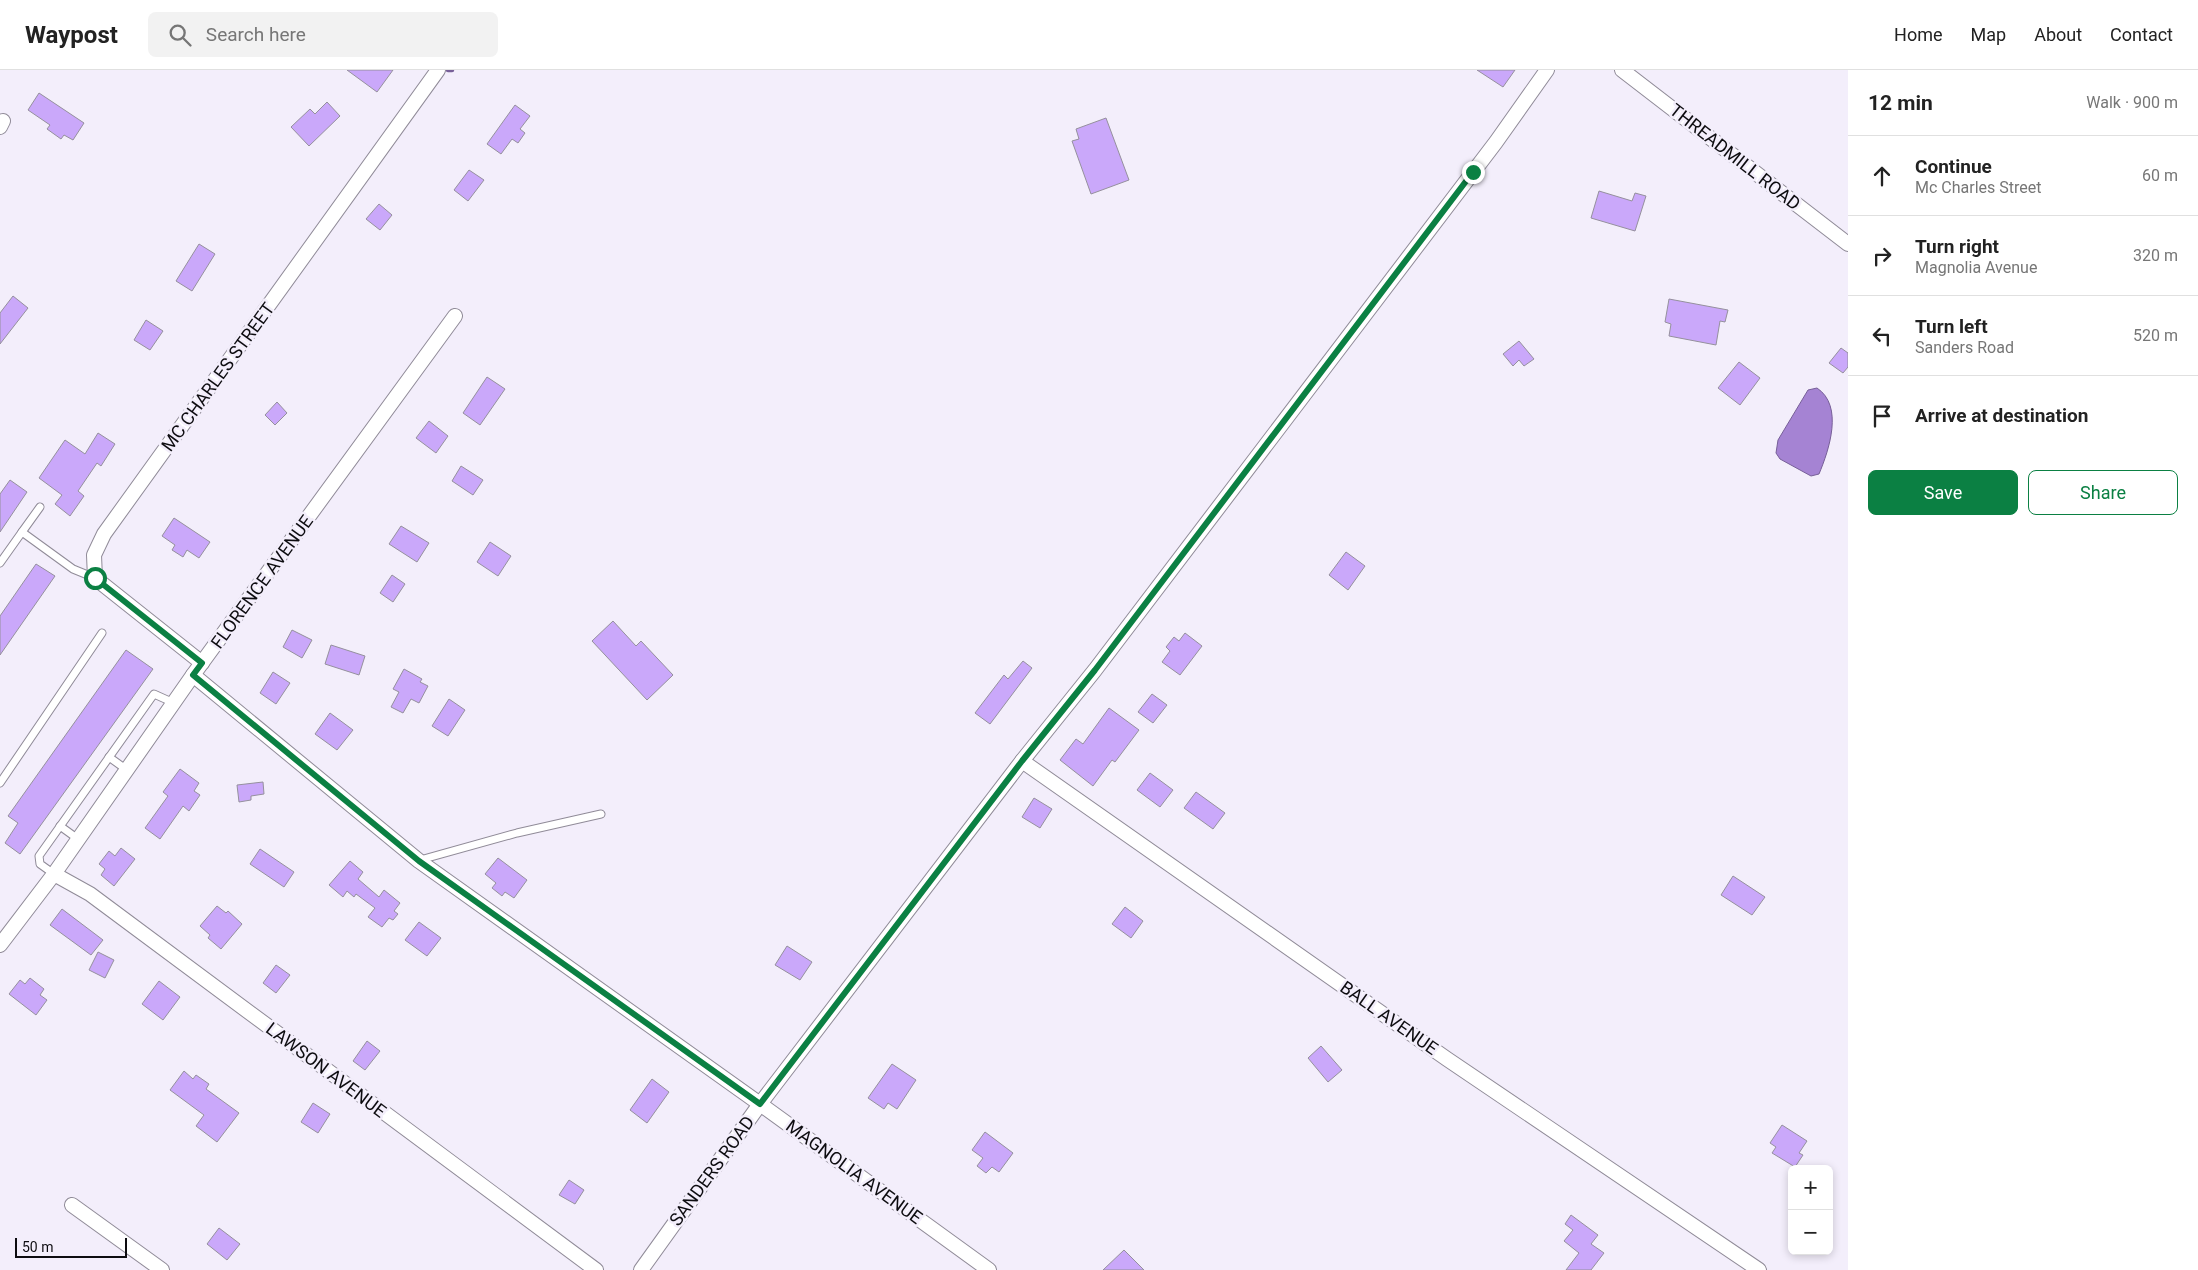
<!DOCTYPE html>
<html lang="en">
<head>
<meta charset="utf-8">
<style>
  body { margin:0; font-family:Roboto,sans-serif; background:#f2f2f2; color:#222 }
  .controls { position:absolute; right:15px; bottom:15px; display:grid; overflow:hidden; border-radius:8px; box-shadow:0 2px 8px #0003 }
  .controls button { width:45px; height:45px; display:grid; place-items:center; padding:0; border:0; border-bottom:1px solid #e0e0e0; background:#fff; color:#222; font:25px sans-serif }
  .scale { position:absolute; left:15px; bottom:12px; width:112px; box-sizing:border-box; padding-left:5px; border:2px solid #0d0c10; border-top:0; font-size:14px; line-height:18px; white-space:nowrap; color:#0d0c10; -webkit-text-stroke:4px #f3eefb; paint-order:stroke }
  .stop { position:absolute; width:15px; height:15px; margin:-11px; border:4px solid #0b8043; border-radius:50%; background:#fff }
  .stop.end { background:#0b8043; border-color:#fff; box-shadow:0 1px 5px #0008 }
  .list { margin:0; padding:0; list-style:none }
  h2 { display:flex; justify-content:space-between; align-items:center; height:65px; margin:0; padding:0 20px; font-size:21px }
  h2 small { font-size:16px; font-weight:400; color:#767676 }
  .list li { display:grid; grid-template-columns:32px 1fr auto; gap:15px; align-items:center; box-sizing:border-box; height:80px; padding:0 20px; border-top:1px solid #e0e0e0 }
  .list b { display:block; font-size:19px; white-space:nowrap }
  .list p { margin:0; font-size:16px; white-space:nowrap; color:#767676 }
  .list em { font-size:16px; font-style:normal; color:#767676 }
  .actions { display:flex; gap:10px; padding:15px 20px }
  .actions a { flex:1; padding:11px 0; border:1px solid #0b8043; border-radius:8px; text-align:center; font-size:18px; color:#0b8043 }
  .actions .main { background:#0b8043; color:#fff }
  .icon { flex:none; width:28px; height:28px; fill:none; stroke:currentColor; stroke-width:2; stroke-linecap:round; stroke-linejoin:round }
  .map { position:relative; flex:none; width:1848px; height:1200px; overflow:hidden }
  header { display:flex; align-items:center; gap:30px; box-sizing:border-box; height:70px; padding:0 25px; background:#fff; border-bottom:1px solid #e0e0e0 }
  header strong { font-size:24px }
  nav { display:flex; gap:28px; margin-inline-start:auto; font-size:18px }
  .search { width:350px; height:45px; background:#f2f2f2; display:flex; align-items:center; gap:12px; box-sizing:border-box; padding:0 18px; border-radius:8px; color:#767676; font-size:19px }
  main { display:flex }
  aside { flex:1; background:#fff }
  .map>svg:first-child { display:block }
  .water { fill:#a583d3; stroke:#775f98 }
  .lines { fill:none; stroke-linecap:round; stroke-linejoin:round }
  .stream { stroke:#775f98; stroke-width:4.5 }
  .building { fill:#caa8fa; stroke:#95909d }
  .service-casing { stroke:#908b98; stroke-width:9 }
  .minor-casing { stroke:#908b98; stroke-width:16 }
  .service { stroke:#fff; stroke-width:7 }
  .minor { stroke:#fff; stroke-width:14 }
  .route { stroke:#0b8043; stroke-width:6 }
  .labels { text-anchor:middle; stroke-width:5; stroke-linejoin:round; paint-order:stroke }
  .street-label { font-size:18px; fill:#0d0c10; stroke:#f3eefb }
</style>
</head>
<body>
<header>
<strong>Waypost</strong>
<div class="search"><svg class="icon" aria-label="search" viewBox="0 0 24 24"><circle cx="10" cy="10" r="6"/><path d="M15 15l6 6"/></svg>Search here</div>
<nav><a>Home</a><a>Map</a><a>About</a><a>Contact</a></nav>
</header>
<main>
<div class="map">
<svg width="1848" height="1200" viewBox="0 0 1848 1200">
  <rect width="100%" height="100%" fill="#f3eefb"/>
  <!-- water -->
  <path class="water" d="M 1817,318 C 1844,336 1829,380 1819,404 L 1811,406 L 1780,389 L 1776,383 L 1778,370 L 1808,320 Z"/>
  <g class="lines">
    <!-- stream -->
    <polyline class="stream" points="448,0 452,0"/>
  </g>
  <!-- building -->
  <g class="building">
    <polygon points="347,0 393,0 377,22"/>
    <polygon points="1477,0 1515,0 1503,17"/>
    <polygon points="39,23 84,53 73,70 64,65 61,69 47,59 50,55 28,40"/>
    <polygon points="327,32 340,46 309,76 291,57 310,39 315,44"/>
    <polygon points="515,35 530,46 520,59 525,63 518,73 512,69 501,84 487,74"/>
    <polygon points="1106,48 1129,110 1091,124 1072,71 1079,69 1076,59"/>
    <polygon points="469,100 484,110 468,131 454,120"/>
    <polygon points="1599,121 1632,131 1635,123 1646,126 1635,161 1591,148"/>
    <polygon points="379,134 392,145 380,160 366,149"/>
    <polygon points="199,174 215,184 192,221 176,211"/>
    <polygon points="13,226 28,238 0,274 0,243"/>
    <polygon points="1669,229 1728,240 1725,252 1720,251 1716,275 1669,266 1671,254 1665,252"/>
    <polygon points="146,250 163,261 150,280 134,270"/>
    <polygon points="1519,271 1534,289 1524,296 1519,290 1513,296 1503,284"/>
    <polygon points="1841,278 1848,283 1848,297 1843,303 1829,293"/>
    <polygon points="1739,292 1760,308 1740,335 1718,318"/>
    <polygon points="487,307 505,319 480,355 463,343"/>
    <polygon points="277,332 287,343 275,355 265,345"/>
    <polygon points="429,351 448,366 436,383 416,368"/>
    <polygon points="98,363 115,374 101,396 97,393 78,421 84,426 70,446 55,434 62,425 39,408 65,370 85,384"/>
    <polygon points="461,396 483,410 473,425 452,411"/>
    <polygon points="10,410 27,422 0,462 0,424"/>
    <polygon points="174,448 210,472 199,488 187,480 183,487 172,480 175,475 162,466"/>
    <polygon points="401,456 429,473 417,492 389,474"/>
    <polygon points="490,472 511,486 498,506 477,492"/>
    <polygon points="1346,482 1365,496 1348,520 1329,505"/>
    <polygon points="36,494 55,506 0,585 0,546"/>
    <polygon points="392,505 405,514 393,532 380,523"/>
    <polygon points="613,551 636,576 641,571 673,605 647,630 592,571"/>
    <polygon points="292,560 312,570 302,588 283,577"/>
    <polygon points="1185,563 1202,576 1180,605 1162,592 1170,581 1166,577 1174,567 1179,571"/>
    <polygon points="331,575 365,586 359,605 325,594"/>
    <polygon points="126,580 153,599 20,784 5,773 18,753 8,746"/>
    <polygon points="1023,591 1032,598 990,654 975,643 1004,605 1008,609"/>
    <polygon points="404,599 422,609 420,612 428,616 419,633 411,629 403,643 391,637 399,622 393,619"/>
    <polygon points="273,602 290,613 276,634 260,623"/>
    <polygon points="1152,624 1167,635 1153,653 1138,642"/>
    <polygon points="449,629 465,640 448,666 432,656"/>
    <polygon points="1109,638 1139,660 1115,692 1112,690 1093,716 1060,690 1076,669 1083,674"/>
    <polygon points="330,643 353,660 337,680 315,664"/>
    <polygon points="180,699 199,713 194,721 200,725 189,741 183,736 160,769 145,758 168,726 163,722"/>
    <polygon points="1150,703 1173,720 1160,737 1137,720"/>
    <polygon points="263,712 264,724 251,726 251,730 239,732 237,715"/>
    <polygon points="1196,722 1225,743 1213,759 1184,738"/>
    <polygon points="1034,728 1052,739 1040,758 1022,747"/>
    <polygon points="121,778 135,789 114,816 101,805 105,799 99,794 109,781 115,786"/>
    <polygon points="260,779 294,802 284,817 250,794"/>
    <polygon points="498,788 527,810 514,828 505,822 502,826 492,818 496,813 485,804"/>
    <polygon points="350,791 363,802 358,809 379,827 384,820 400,833 394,841 398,844 393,850 389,848 382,857 368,847 375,838 356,824 354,827 347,821 343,827 329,815"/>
    <polygon points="1733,806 1765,827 1752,845 1721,825"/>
    <polygon points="217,836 226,843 228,841 242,854 221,879 208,868 210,865 200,856"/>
    <polygon points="1125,837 1143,851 1131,868 1112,854"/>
    <polygon points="62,839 103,870 91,885 50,855"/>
    <polygon points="419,852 441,868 427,886 405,870"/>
    <polygon points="787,876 812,892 800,910 775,895"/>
    <polygon points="98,882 114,890 105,908 89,900"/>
    <polygon points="276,895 290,905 276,923 263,913"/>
    <polygon points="30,908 44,919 40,925 47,930 36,945 9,924 20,910 25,914"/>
    <polygon points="159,911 180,927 163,950 142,934"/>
    <polygon points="367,971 380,981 365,1000 353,991"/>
    <polygon points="1321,976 1342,1000 1328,1012 1308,988"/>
    <polygon points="892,994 916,1010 897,1039 888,1033 884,1039 868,1028"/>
    <polygon points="184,1001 193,1009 196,1005 209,1014 206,1019 239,1043 217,1072 196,1056 204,1045 170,1020"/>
    <polygon points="652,1009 669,1022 647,1053 630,1040"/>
    <polygon points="313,1033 330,1044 318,1063 301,1052"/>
    <polygon points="1782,1055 1807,1071 1799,1083 1803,1085 1795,1097 1772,1083 1776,1077 1770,1073"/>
    <polygon points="985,1062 1013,1083 999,1102 992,1097 986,1103 977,1096 983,1088 972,1080"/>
    <polygon points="569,1110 584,1120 575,1134 559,1125"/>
    <polygon points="1571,1145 1598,1165 1591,1174 1604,1183 1591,1200 1566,1200 1579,1183 1564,1171 1573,1160 1565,1154"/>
    <polygon points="219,1158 240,1174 227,1190 207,1174"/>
    <polygon points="1124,1180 1144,1200 1103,1200"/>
  </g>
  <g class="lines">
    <!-- service casing -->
    <g class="service-casing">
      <g id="service">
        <polyline points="22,462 40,437"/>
        <polyline points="0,493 22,462 73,499 95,508"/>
        <polyline points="109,687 127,700"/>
        <polyline points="0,713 102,563"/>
        <polyline points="60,756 78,769"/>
        <polyline points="420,790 517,763 601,744"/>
        <polyline points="54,804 40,794 39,786 154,624 174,633"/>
      </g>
    </g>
    <!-- minor casing -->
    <g class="minor-casing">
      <g id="minor">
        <polyline points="1622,0 1848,174"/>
        <polyline points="0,57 3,51"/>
        <polyline points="202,593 95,508 94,485 104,464 438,0"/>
        <polyline points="193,605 419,791 760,1034 989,1200"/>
        <polyline points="1022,691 1447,989 1759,1200"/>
        <polyline points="54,804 90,824 596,1200"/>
        <polyline points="0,875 54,804 193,605 455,246"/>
        <polyline points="72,1135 162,1200"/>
        <polyline points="641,1200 760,1034 1022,691 1095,600 1496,72 1547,0"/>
      </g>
    </g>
    <!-- service -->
    <use href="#service" class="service"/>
    <!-- minor -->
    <use href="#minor" class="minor"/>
  </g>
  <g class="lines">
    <!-- route -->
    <polyline class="route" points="95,508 202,593 193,605 419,791 760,1034 1022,691 1095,600 1473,102"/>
  </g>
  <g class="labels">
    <!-- street labels -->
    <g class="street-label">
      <text transform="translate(1735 87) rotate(38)" y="6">THREADMILL ROAD</text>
      <text transform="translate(218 307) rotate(-54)" y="6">MC CHARLES STREET</text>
      <text transform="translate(262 512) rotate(-54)" y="6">FLORENCE AVENUE</text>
      <text transform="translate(1389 948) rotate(35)" y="6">BALL AVENUE</text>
      <text transform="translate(326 1000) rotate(37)" y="6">LAWSON AVENUE</text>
      <text transform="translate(712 1101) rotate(-54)" y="6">SANDERS ROAD</text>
      <text transform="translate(854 1102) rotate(36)" y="6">MAGNOLIA AVENUE</text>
    </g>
  </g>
</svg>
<div class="controls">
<button>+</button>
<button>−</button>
</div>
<div class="scale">50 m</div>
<div class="stop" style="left:95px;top:508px"></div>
<div class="stop end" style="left:1473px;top:102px"></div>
</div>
<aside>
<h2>12 min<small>Walk · 900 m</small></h2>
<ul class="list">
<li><svg class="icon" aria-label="ahead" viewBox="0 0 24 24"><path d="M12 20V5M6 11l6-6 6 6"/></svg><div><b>Continue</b><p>Mc Charles Street</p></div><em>60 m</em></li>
<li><svg class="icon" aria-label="right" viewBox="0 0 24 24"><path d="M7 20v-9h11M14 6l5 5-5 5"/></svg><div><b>Turn right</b><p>Magnolia Avenue</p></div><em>320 m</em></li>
<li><svg class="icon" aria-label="left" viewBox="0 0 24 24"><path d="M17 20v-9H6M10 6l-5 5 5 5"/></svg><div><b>Turn left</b><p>Sanders Road</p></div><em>520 m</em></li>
<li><svg class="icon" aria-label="arrive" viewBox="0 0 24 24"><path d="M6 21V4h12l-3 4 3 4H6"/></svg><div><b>Arrive at destination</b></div></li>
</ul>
<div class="actions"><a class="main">Save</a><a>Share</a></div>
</aside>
</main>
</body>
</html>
